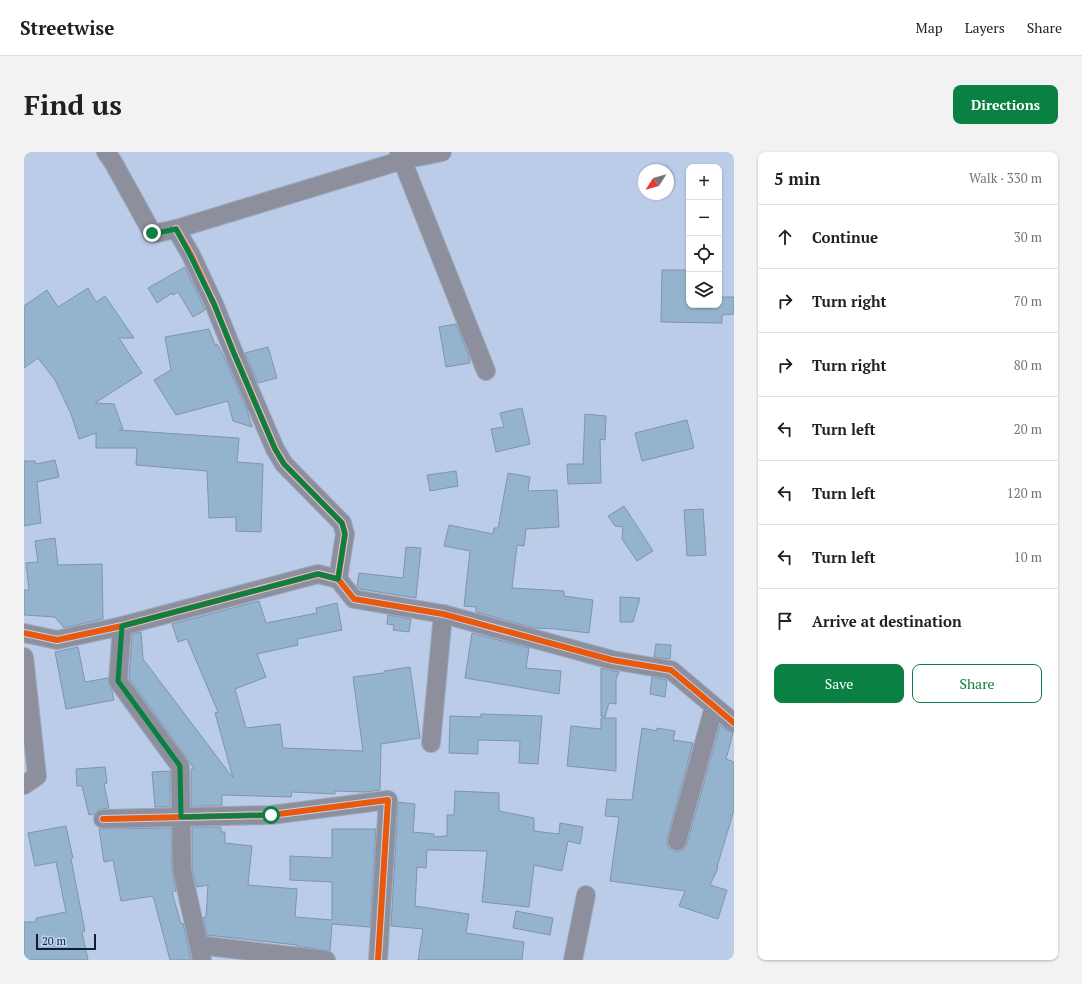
<!DOCTYPE html>
<html lang="en">
<head>
<meta charset="utf-8">
<style>
  body { margin:0; font-family:"PT Serif",serif; background:#f2f2f2; color:#202124 }
  .controls { position:absolute; right:12px; top:12px; display:grid; overflow:hidden; border-radius:8px; box-shadow:0 1px 3px #0004 }
  .controls button { width:36px; height:36px; display:grid; place-items:center; padding:0; border:0; border-bottom:1px solid #e0e0e0; background:#fff; color:#202124; font:20px sans-serif }
  .compass { position:absolute; left:614px; top:12px; width:36px; height:36px; border-radius:50%; background:#fff; box-shadow:0 1px 3px #0004; rotate:234deg }
  .scale { position:absolute; left:12px; bottom:10px; width:60px; box-sizing:border-box; padding-left:4px; border:2px solid #121e32; border-top:0; font-size:11px; line-height:14px; white-space:nowrap; color:#121e32; -webkit-text-stroke:3px #c0d4f5; paint-order:stroke }
  .stop { position:absolute; width:12px; height:12px; margin:-9px; border:3px solid #0b8043; border-radius:50%; background:#fff }
  .stop.end { background:#0b8043; border-color:#fff; box-shadow:0 1px 4px #0008 }
  .list { margin:0; padding:0; list-style:none }
  h2 { display:flex; justify-content:space-between; align-items:center; height:52px; margin:0; padding:0 16px; font-size:17px }
  h2 small { font-size:13px; font-weight:400; color:#757577 }
  .list li { display:grid; grid-template-columns:26px 1fr auto; gap:12px; align-items:center; box-sizing:border-box; height:64px; padding:0 16px; border-top:1px solid #e0e0e0 }
  .list b { display:block; font-size:15px; white-space:nowrap }
  .list em { font-size:13px; font-style:normal; color:#757577 }
  .actions { display:flex; gap:8px; padding:12px 16px }
  .actions a { flex:1; padding:9px 0; border:1px solid #0b8043; border-radius:8px; text-align:center; font-size:14px; color:#0b8043 }
  .actions .main { background:#0b8043; color:#fff }
  .icon { flex:none; width:22px; height:22px; fill:none; stroke:currentColor; stroke-width:2; stroke-linecap:round; stroke-linejoin:round }
  .map { position:relative; flex:none; width:710px; height:808px; overflow:hidden; border-radius:8px }
  header { display:flex; align-items:center; gap:24px; box-sizing:border-box; height:56px; padding:0 20px; background:#fff; border-bottom:1px solid #e0e0e0 }
  header strong { font-size:19px }
  nav { display:flex; gap:22px; margin-inline-start:auto; font-size:14px }
  .intro { display:flex; align-items:center; justify-content:space-between; box-sizing:border-box; height:96px; padding:0 24px }
  h1 { margin:0; font-size:28px }
  .button { padding:10px 18px; border-radius:8px; background:#0b8043; color:#fff; font-size:14px; font-weight:700 }
  main { display:flex; gap:24px; padding:0 24px }
  aside { flex:1; background:#fff; border-radius:8px; box-shadow:0 1px 3px #0004 }
  .map>svg:first-child { display:block }
  .building { fill:#93b3ce; stroke:#8194a8 }
  .lines { fill:none; stroke-linecap:round; stroke-linejoin:round }
  .street-casing { stroke:#9caac1; stroke-width:20 }
  .street { stroke:#8e8f9c; stroke-width:18 }
  .cycleway-casing { stroke:#c0d4f5; stroke-width:8 }
  .cycleway { stroke:#e8590c; stroke-width:6 }
  .route { stroke:#0b8043; stroke-width:5 }
</style>
</head>
<body>
<header>
<strong>Streetwise</strong>
<nav><a>Map</a><a>Layers</a><a>Share</a></nav>
</header>
<div class="intro"><h1>Find us</h1><a class="button">Directions</a></div>
<main>
<div class="map">
<svg width="710" height="808" viewBox="0 0 710 808">
  <rect width="100%" height="100%" fill="#bbcce9"/>
  <!-- building -->
  <g class="building">
    <polygon points="161,115 181,158 169,165 154,140 149,143 148,141 133,151 124,136"/>
    <polygon points="638,118 663,118 663,153 695,153 695,145 710,145 710,162 698,163 698,171 637,170"/>
    <polygon points="64,136 72,150 81,144 110,186 95,186 118,221 71,251 90,252 99,277 95,278 215,286 213,310 239,312 237,380 212,379 212,365 185,366 183,319 112,313 113,296 72,296 72,281 55,287 47,262 31,228 14,206 0,216 0,154 23,138 34,155"/>
    <polygon points="432,172 445,205 446,211 422,215 415,175"/>
    <polygon points="185,177 191,193 193,192 201,207 223,258 228,275 209,269 204,249 152,263 130,228 147,218 141,185"/>
    <polygon points="244,195 253,226 234,231 221,201"/>
    <polygon points="498,256 506,292 472,300 467,277 480,275 476,261"/>
    <polygon points="561,262 582,264 581,288 576,287 577,331 544,332 543,312 559,312"/>
    <polygon points="663,268 670,296 618,309 611,281"/>
    <polygon points="31,308 35,325 13,330 17,371 0,374 0,309 11,309 12,312"/>
    <polygon points="432,319 434,334 406,339 403,323"/>
    <polygon points="484,321 506,325 504,339 533,338 535,375 502,377 500,394 493,393 488,436 540,439 540,444 569,448 565,481 532,477 510,476 452,460 452,455 440,454 446,399 420,394 425,373 469,382 470,376 474,376"/>
    <polygon points="600,354 629,399 613,409 598,387 599,375 591,374 584,364"/>
    <polygon points="679,357 682,403 663,404 660,358"/>
    <polygon points="31,386 34,413 78,412 79,467 40,476 31,465 0,463 0,438 5,438 2,411 14,410 11,389"/>
    <polygon points="382,395 397,396 392,446 336,437 333,434 335,421 379,426"/>
    <polygon points="596,445 616,446 609,470 596,470"/>
    <polygon points="235,449 242,471 293,461 292,456 313,451 318,478 273,487 274,493 233,502 242,525 211,537 222,576 256,572 259,596 339,599 329,525 360,521 360,519 386,515 396,586 357,592 356,638 341,640 311,639 311,642 268,640 267,645 198,643 198,654 167,654 167,617 170,617 164,608 105,526 108,482 117,480 119,507 209,626 191,561 194,560 163,487 154,490 148,472"/>
    <polygon points="364,463 387,467 385,480 369,478 370,473 363,472"/>
    <polygon points="448,481 505,496 502,516 537,519 535,542 441,526"/>
    <polygon points="632,492 647,493 646,507 630,505"/>
    <polygon points="54,495 61,530 84,526 84,529 88,539 90,548 42,557 31,500"/>
    <polygon points="577,516 595,520 592,527 592,552 585,551 581,565 577,564"/>
    <polygon points="628,525 643,528 641,545 626,542"/>
    <polygon points="457,562 518,564 514,612 495,611 496,589 454,588 454,602 425,601 426,564 457,565"/>
    <polygon points="577,566 592,566 592,619 543,614 547,574 577,577"/>
    <polygon points="696,573 704,579 709,581 702,607 710,610 710,658 693,715 694,716 686,733 703,738 694,767 655,754 661,739 586,729 595,665 581,664 583,647 608,648 618,576 633,579 633,576 651,579 649,588 669,591 643,687 643,692 645,696 650,699 655,699 660,697 663,692"/>
    <polygon points="81,615 83,631 80,632 85,656 74,658 70,662 65,663 58,634 53,634 52,617"/>
    <polygon points="146,619 146,655 131,655 128,620"/>
    <polygon points="431,639 475,641 475,659 510,666 510,679 535,682 536,671 559,675 556,692 544,689 538,719 510,713 505,755 458,750 463,699 403,698 402,716 393,715 391,754 445,762 442,781 500,790 498,808 394,808 399,777 367,774 374,650 391,652 389,680 410,682 410,685 423,684 423,663 430,663"/>
    <polygon points="42,674 49,706 47,707 61,779 58,780 64,808 0,808 0,770 12,770 12,766 42,760 32,710 11,714 4,681"/>
    <polygon points="168,675 197,675 197,680 201,680 201,691 228,694 224,733 273,737 271,765 308,768 308,730 266,728 266,704 308,706 308,677 352,677 346,775 308,772 306,799 273,794 273,793 183,783 179,766 182,765 184,733 173,735 168,717"/>
    <polygon points="147,676 148,718 152,739 148,740 157,772 159,771 167,808 146,808 129,744 97,749 89,708 80,710 75,677"/>
    <polygon points="492,759 529,766 526,783 489,776"/>
  </g>
  <g class="lines">
    <!-- street casing -->
    <g class="street-casing">
      <g id="street">
        <polyline points="82,0 89,10 126,77 128,81 133,81 152,77 379,8 418,0"/>
        <polyline points="375,0 462,219"/>
        <polyline points="152,77 167,103 190,152 209,199 251,297 260,312 318,371 321,382 314,427"/>
        <polyline points="98,474 94,529 156,614 158,718 178,808"/>
        <polyline points="0,481 33,488 98,474 294,422 314,427 330,447 419,462 588,508 647,518 710,571"/>
        <polyline points="0,505 13,624 0,633"/>
        <polyline points="407,591 419,462"/>
        <polyline points="79,667 247,663 364,648 354,808"/>
        <polyline points="653,689 690,555"/>
        <polyline points="175,793 302,808"/>
        <polyline points="549,808 562,743"/>
      </g>
    </g>
    <!-- street -->
    <use href="#street" class="street"/>
    <!-- cycleway casing -->
    <g class="cycleway-casing">
      <g id="cycleway">
        <polyline points="152,77 167,103 190,152 209,199 251,297 260,312 318,371 321,382 314,427"/>
        <polyline points="0,481 33,488 98,474 294,422 314,427 330,447 419,462 588,508 647,518 710,571"/>
        <polyline points="79,667 247,663 364,648 354,808"/>
      </g>
    </g>
    <!-- cycleway -->
    <use href="#cycleway" class="cycleway"/>
  </g>
  <g class="lines">
    <!-- route -->
    <polyline class="route" points="128,81 133,81 152,77 166,103 190,152 209,199 251,297 260,312 318,371 321,382 314,427 294,422 98,474 94,529 156,614 157,665 247,663"/>
  </g>
</svg>
<div class="controls">
<button>+</button>
<button>−</button>
<button><svg class="icon" aria-label="locate" viewBox="0 0 24 24"><circle cx="12" cy="12" r="6"/><path d="M12 2v4M12 18v4M2 12h4M18 12h4"/></svg></button>
<button><svg class="icon" aria-label="layers" viewBox="0 0 24 24"><path d="M12 4l9 5-9 5-9-5zM3 14l9 5 9-5"/></svg></button>
</div>
<svg class="compass" viewBox="-18 -18 36 36"><path d="M0-13l5 13h-10z" fill="#e53935"/><path d="M0 13l5-13h-10z" fill="#757577"/></svg>
<div class="scale">20 m</div>
<div class="stop" style="left:247px;top:663px"></div>
<div class="stop end" style="left:128px;top:81px"></div>
</div>
<aside>
<h2>5 min<small>Walk · 330 m</small></h2>
<ul class="list">
<li><svg class="icon" aria-label="ahead" viewBox="0 0 24 24"><path d="M12 20V5M6 11l6-6 6 6"/></svg><div><b>Continue</b></div><em>30 m</em></li>
<li><svg class="icon" aria-label="right" viewBox="0 0 24 24"><path d="M7 20v-9h11M14 6l5 5-5 5"/></svg><div><b>Turn right</b></div><em>70 m</em></li>
<li><svg class="icon" aria-label="right" viewBox="0 0 24 24"><path d="M7 20v-9h11M14 6l5 5-5 5"/></svg><div><b>Turn right</b></div><em>80 m</em></li>
<li><svg class="icon" aria-label="left" viewBox="0 0 24 24"><path d="M17 20v-9H6M10 6l-5 5 5 5"/></svg><div><b>Turn left</b></div><em>20 m</em></li>
<li><svg class="icon" aria-label="left" viewBox="0 0 24 24"><path d="M17 20v-9H6M10 6l-5 5 5 5"/></svg><div><b>Turn left</b></div><em>120 m</em></li>
<li><svg class="icon" aria-label="left" viewBox="0 0 24 24"><path d="M17 20v-9H6M10 6l-5 5 5 5"/></svg><div><b>Turn left</b></div><em>10 m</em></li>
<li><svg class="icon" aria-label="arrive" viewBox="0 0 24 24"><path d="M6 21V4h12l-3 4 3 4H6"/></svg><div><b>Arrive at destination</b></div></li>
</ul>
<div class="actions"><a class="main">Save</a><a>Share</a></div>
</aside>
</main>
</body>
</html>
